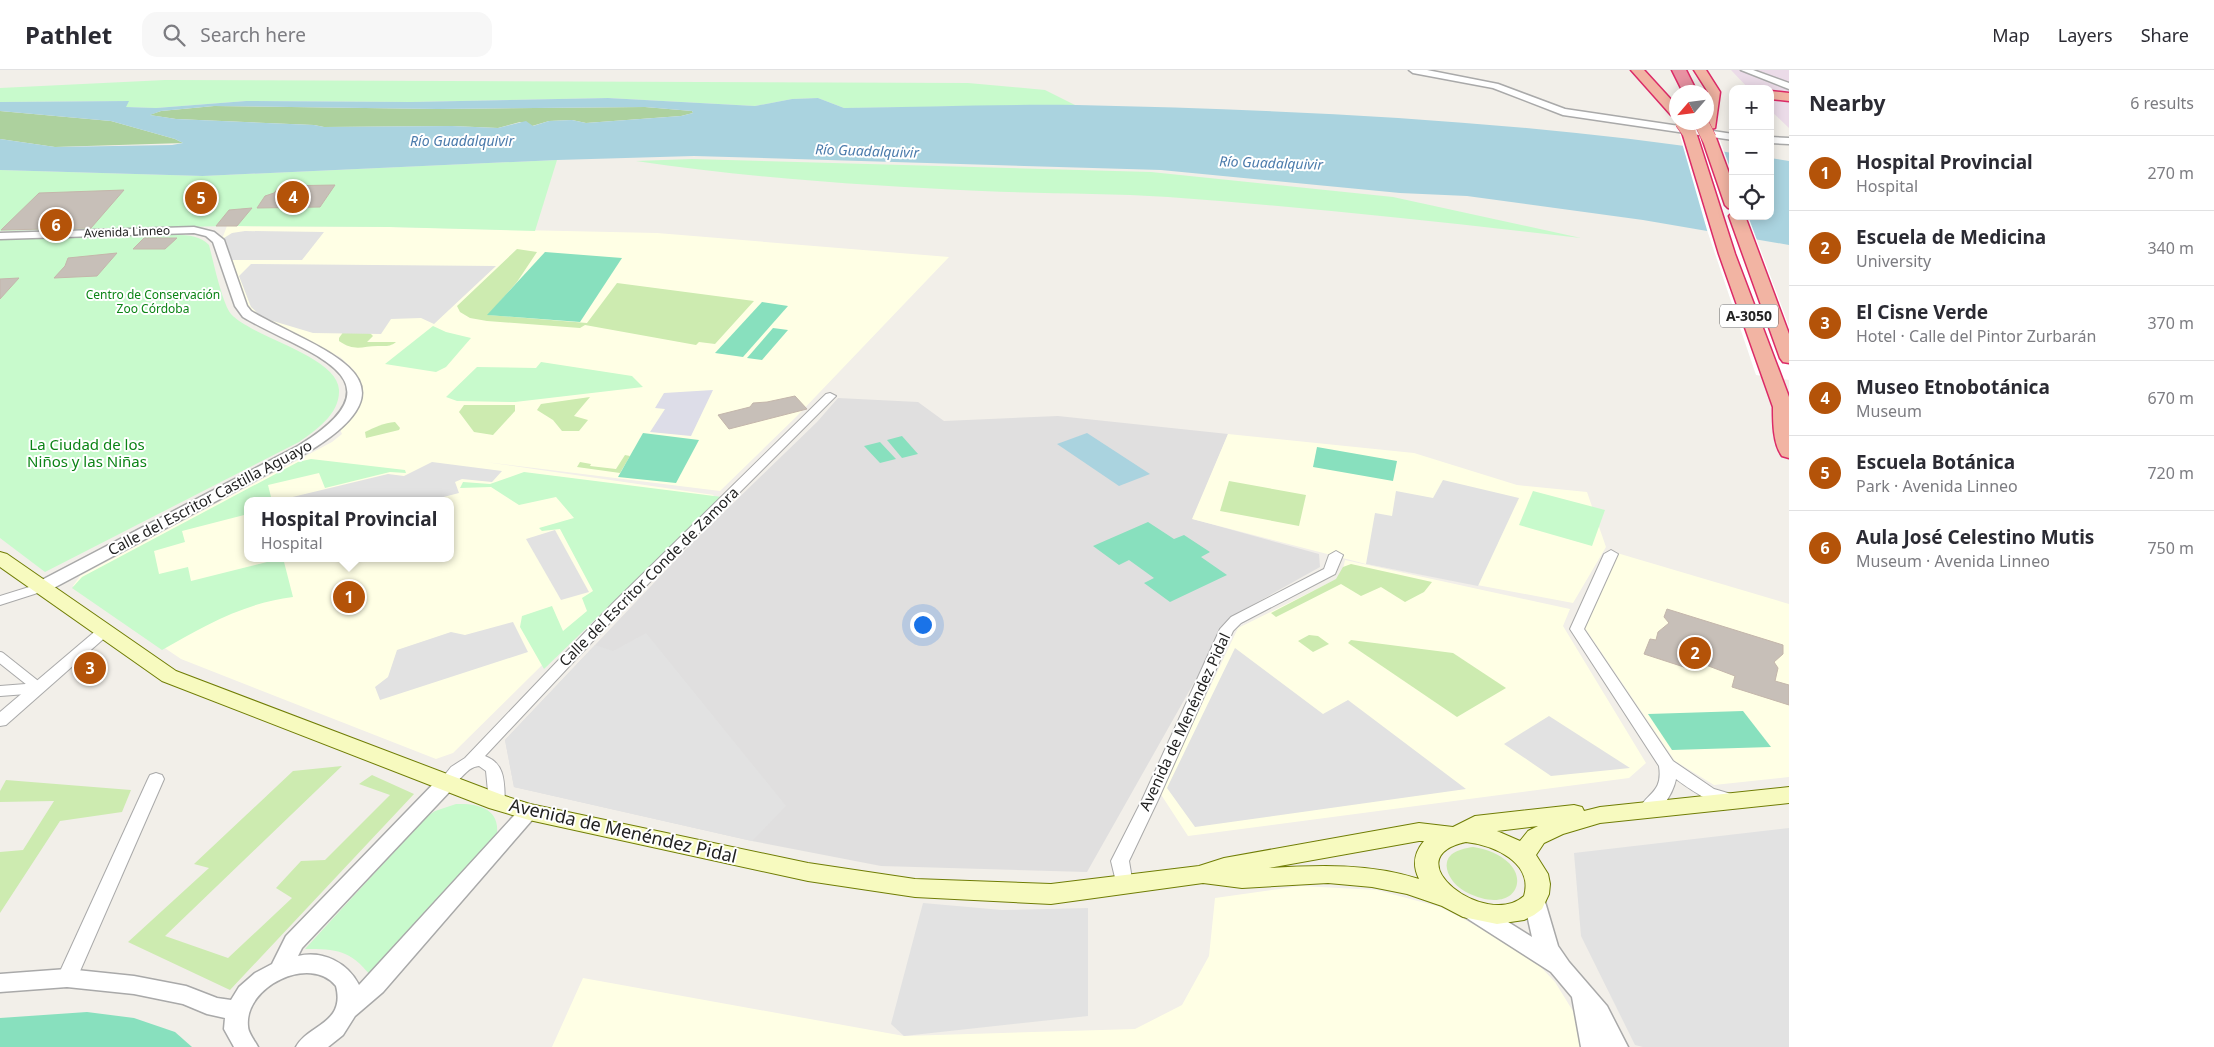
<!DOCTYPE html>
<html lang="en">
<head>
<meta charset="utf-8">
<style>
  body { margin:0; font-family:"Noto Sans",sans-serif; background:#f7f7f7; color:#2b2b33 }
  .controls { position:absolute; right:15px; top:15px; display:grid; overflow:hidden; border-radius:10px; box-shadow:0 2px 12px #0003 }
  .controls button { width:45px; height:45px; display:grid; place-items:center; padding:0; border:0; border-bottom:1px solid #e1e1e2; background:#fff; color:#2b2b33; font:25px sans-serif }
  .compass { position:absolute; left:1669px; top:15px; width:45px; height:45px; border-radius:50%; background:#fff; box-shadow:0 2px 12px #0003; rotate:242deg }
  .you { position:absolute; left:922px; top:554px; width:18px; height:18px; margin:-12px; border:4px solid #fff; border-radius:50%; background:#1a73e8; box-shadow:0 0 0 8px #1a73e833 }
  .badge { display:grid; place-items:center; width:32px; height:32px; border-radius:50%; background:#b45309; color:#fff; font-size:16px; font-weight:700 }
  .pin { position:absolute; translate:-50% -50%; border:2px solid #fff; box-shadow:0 1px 5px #0006 }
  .popup { position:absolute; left:244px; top:427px; width:210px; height:65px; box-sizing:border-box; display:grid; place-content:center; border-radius:10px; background:#fff; filter:drop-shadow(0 1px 4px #0005); font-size:16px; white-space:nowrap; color:#7c7c81 }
  .popup b { font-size:19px; color:#2b2b33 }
  .popup::after { content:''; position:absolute; left:50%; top:100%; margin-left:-10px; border:10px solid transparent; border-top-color:#fff }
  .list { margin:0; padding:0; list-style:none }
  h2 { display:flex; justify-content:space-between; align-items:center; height:65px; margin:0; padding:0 20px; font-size:21px }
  h2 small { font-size:16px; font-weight:400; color:#7c7c81 }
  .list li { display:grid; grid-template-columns:32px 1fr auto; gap:15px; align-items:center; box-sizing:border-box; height:75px; padding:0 20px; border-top:1px solid #e1e1e2 }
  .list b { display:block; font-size:19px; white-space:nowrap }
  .list p { margin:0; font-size:16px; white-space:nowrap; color:#7c7c81 }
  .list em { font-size:16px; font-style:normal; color:#7c7c81 }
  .icon { flex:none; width:28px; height:28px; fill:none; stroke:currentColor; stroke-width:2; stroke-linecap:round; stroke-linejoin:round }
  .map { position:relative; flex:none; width:1789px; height:977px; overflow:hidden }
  header { display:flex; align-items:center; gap:30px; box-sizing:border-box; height:70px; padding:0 25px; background:#fff; border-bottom:1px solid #e1e1e2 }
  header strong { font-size:24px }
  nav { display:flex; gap:28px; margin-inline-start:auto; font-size:18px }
  .search { width:350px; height:45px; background:#f7f7f7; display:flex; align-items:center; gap:12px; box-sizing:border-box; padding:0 18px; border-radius:15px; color:#7c7c81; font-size:19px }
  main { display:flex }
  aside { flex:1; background:#fff }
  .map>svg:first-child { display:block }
  .residential { fill:#e0dfdf }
  .industrial { fill:#ebdbe8 }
  .education { fill:#ffffe5; fill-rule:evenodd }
  .grass { fill:#cdebb0 }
  .forest { fill:#add19e }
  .park { fill:#c8facc }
  .pitch { fill:#88e0be }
  .parking { fill:#e2e2e2 }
  .plaza { fill:#dddde8 }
  .water { fill:#aad3df; fill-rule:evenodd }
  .pier { fill:#fff }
  .building { fill:#c7bfb8; stroke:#c4b6ab }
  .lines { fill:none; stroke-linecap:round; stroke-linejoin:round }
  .pedestrian-casing { stroke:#a9a9a9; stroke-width:12 }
  .minor-casing { stroke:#a9a9a9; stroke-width:2 }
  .tertiary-casing { stroke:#a9a9a9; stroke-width:3 }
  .secondary-casing { stroke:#707d05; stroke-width:2 }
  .trunk-casing { stroke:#dc2a67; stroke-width:3 }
  .motorway-casing { stroke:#dc2a67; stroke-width:3 }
  .pedestrian { stroke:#fff; stroke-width:10 }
  .minor { fill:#fff; fill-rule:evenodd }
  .tertiary { fill:#fff; fill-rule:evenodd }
  .secondary { fill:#f7fabf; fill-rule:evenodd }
  .trunk { fill:#f2b4a3; fill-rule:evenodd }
  .motorway { fill:#e892a2; fill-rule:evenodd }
  .trunk-bridge-casing { stroke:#dc2a67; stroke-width:15; stroke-linecap:butt }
  .trunk-bridge { stroke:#f2b4a3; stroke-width:14 }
  .labels { text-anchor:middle; stroke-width:4; stroke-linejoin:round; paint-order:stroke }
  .far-street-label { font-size:12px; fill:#222; stroke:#fff }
  .far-park-label { font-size:12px; fill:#0c8416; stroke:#fff }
  .far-water-label { font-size:14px; font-style:italic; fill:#4a7aab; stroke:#fff }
  .shield { fill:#fff; stroke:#646464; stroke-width:1 }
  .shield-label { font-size:14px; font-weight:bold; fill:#222 }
  .park-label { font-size:15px; fill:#0c8416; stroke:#fff }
  .street-label { font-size:15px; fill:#222; stroke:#fff }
  .near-street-label { font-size:18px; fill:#222; stroke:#fff }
</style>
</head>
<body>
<header>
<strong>Pathlet</strong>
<div class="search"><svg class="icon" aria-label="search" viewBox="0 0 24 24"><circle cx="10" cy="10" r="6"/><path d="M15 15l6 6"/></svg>Search here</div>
<nav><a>Map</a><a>Layers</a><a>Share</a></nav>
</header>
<main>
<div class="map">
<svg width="1789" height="977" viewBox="0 0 1789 977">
  <rect width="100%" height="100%" fill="#f2efe9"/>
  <!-- residential -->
  <polygon class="residential" points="838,328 918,332 944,351 1058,346 1228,364 1193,449 1319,484 1320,497 1231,547 1087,802 881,796 752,771 514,717 505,670 688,477 817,352"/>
  <!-- industrial -->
  <polygon class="industrial" points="1731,0 1789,0 1789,58 1770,40 1770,19 1749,19"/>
  <!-- education -->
  <g class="education">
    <path d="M 227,156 L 389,157 L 657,163 L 949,187 L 796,347 L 720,421 L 485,392 L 714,425 L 453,683 L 436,689 L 181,589 L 73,516 L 80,506 L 332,372 L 342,364 L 340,359 L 358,336 L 362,317 L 354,300 L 340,287 L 261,250 L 246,239 L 222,169 ZM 248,431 L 450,431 L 450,488 L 248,488 Z"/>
    <polygon points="1228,364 1414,383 1517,415 1587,422 1606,477 1573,533 1366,494 1192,449"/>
    <polygon points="1617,483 1789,534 1789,707 1714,715 1675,691 1585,558"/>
    <polygon points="1345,490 1570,539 1563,556 1646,693 1629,708 1188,766 1160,723 1238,558 1341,507"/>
    <polygon points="1301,816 1377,820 1440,837 1485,860 1533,889 1555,912 1576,946 1587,977 552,977 583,908 904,966 1135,959 1182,935 1209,886 1215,828"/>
  </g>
  <!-- grass -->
  <g class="grass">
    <polygon points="517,179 537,182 517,212 488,245 587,253 617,213 754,231 715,274 699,272 696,275 585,255 580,258 487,251 470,248 460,242 457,236"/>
    <path d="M 344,261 L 369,262 L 373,266 L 367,272 L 396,272 C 390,277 385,276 378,276 C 362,276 355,282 339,271 L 339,268 Z"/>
    <polygon points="590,327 574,346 588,350 579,361 562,361 553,350 537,340 541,334"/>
    <polygon points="464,335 515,335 515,341 493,365 474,362 459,342"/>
    <path d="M 395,352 L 400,358 L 399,360 L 366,368 L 365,362 C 375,357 384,353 395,352 Z"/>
    <polygon points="625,385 630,386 620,403 577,397 580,392 591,394 590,396 616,399"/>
    <polygon points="1229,411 1306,425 1299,456 1220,441"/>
    <polygon points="1351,494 1432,512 1424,522 1405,532 1381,517 1361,526 1341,514 1276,547 1271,543 1336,509 1343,497"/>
    <polygon points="1309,565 1318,566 1329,574 1313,582 1298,571"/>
    <polygon points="1351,570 1453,583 1506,618 1457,647 1348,573"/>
    <polygon points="342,696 165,866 228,888 292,828 276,818 301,791 325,790 390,725 359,714 372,705 414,724 230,920 128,872 209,798 194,794 293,701"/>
    <polygon points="6,710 131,720 122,742 60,751 0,843 0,782 23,780 54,731 0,732 0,721"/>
    <path d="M 1473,777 C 1541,788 1524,852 1466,822 C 1457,817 1449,809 1447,799 C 1444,783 1460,779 1473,777 Z"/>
  </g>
  <!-- forest -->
  <g class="forest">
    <polygon points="214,36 438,39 645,37 692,41 693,43 681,46 586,53 572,50 549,51 532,56 520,52 498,58 452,56 324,57 314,55 176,49 149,45 161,41"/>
    <polygon points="0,41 111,51 175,69 183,73 55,77 0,69"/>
  </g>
  <!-- park -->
  <g class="park">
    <polygon points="165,10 968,13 1045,20 1075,35 844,38 818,28 792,29 755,36 608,28 411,32 246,31 156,38 125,37 128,31 0,32 0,18"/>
    <path d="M 692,89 L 1151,102 L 1393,127 L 1581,168 C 1444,152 1306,137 1168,127 C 1107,123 1044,124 982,121 C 869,116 748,108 636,91 Z"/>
    <polygon points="557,90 535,161 389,157 227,156 0,161 0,100 203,106"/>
    <path d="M 166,165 C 180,165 198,163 209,175 C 213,190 222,233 231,244 C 253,268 338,286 339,320 C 340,344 316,360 299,372 L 45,502 L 0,468 L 0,170 Z"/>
    <polygon points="433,256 446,262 471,268 446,297 436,302 385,294"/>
    <polygon points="541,292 632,306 643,317 515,332 457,331 446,327 477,297 536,298"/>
    <path d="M 311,389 L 405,400 L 406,403 L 390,402 L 325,418 L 319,403 L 268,415 L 272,431 L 248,431 L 248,444 L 182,461 L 185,472 L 154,481 L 159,504 L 188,497 L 191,511 L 283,488 L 293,527 C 244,533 204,556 162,580 L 72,518 L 82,507 L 298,392 Z"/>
    <polygon points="524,402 722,427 544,599 520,557 522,546 552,536 563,561 587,541 582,528 593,521 560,459 542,461 539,458 574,448 556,427 519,435 491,417 460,418 463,412 490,414"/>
    <polygon points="1533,421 1605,440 1592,476 1519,455"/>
    <path d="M 456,734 C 477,733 500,738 497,764 L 371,906 C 350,880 337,879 305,879 L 426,747 L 435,741 Z"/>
  </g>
  <!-- pitch -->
  <g class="pitch">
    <polygon points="545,182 622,188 580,252 487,245"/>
    <polygon points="762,232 788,236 743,287 715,283"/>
    <polygon points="773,258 788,260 762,290 747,288"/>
    <polygon points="643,363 699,370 676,413 618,407"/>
    <polygon points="902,366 918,384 902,388 887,370"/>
    <polygon points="880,372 896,389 880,393 864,376"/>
    <polygon points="1317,377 1397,391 1393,411 1313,397"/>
    <polygon points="1148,452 1174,469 1184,465 1210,482 1201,487 1227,505 1170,532 1144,513 1154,508 1129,490 1119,495 1093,476"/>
    <polygon points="1743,641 1771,677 1672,680 1648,644"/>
    <polygon points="87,942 134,948 175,962 192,977 0,977 0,948"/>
  </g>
  <!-- parking -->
  <g class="parking">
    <polygon points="245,161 324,162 302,190 231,190 224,168 232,163"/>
    <polygon points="251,194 496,196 434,254 421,248 391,249 381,264 313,263 263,248 251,237 239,206"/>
    <polygon points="432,392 502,401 492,412 462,409 455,412 459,423 428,431 276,431 388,404 404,406"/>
    <polygon points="1443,410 1519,428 1478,516 1366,494 1375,443 1392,446 1396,421 1433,428"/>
    <polygon points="555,460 589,522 561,530 526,469"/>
    <polygon points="513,552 528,582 380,630 375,617 388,607 397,580 451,562 465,565"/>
    <polygon points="646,563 786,736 752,771 514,717 505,670 595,575 613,581"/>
    <polygon points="1235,578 1323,644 1348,630 1466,719 1195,757 1167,718"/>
    <polygon points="1549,646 1630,698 1551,706 1504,674"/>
    <polygon points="1789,758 1789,977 1643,977 1635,975 1581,866 1574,783"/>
    <polygon points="923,833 1002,840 1088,838 1088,946 904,966 891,954"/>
  </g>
  <!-- plaza -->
  <polygon class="plaza" points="713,320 691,366 650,362 665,339 655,338 664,323"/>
  <!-- water -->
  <g class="water">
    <path d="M 608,28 L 755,36 L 792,29 L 818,28 L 844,38 C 921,37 999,34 1077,35 C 1296,40 1516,50 1733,83 L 1733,146 L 1770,146 L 1770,88 L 1789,91 L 1789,175 L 1643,150 L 1467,126 L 1400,123 L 1161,100 L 694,86 L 557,90 L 203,106 L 0,100 L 0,69 L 55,77 L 172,75 L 183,73 L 175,69 L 111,51 L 0,41 L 0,32 L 129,31 L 126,37 L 156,38 L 246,31 L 411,32 ZM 214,36 L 438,39 L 645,37 L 692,41 L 693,43 L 681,46 L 586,53 L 572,50 L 549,51 L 533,56 L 526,51 L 498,58 L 452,56 L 324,57 L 314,55 L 176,49 L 150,45 L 161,41 Z"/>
    <polygon points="1087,363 1150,404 1119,416 1057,374"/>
  </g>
  <!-- pier -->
  <polygon class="pier" points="1676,52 1715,56 1733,106 1733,146 1748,146 1789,256 1789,310 1756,305 1707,160"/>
  <!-- building -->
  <g class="building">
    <polygon points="335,115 320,137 257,138 265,126 274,123 280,116"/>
    <polygon points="124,120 91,158 1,160 39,123"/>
    <polygon points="252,138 237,156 216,156 229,140"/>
    <polygon points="144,168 177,168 165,179 133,179"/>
    <polygon points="117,183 97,206 54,208 65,196 68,188"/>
    <polygon points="19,208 0,229 0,209"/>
    <polygon points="795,326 807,339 729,359 718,345 750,337 753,333 767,332"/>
    <polygon points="1667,539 1783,575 1783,584 1774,592 1778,598 1775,611 1789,615 1789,635 1732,617 1735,606 1690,589 1687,598 1644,584 1650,569 1656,570 1658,562 1669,553 1664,547"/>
  </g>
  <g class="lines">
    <!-- pedestrian casing -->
    <g class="pedestrian-casing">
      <g id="pedestrian">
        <polyline points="0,587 39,618"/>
        <polyline points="0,621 39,618"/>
      </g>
    </g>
    <!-- minor casing -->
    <g class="minor-casing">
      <g id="minor">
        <path d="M 830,323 L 836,326 L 622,540 L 485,686 C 506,694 504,713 505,732 L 503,736 L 497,738 L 491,736 L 489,732 L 486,701 L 479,696 C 463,697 458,721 441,716 L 439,712 L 451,697 L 465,688 L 612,534 L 826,324 Z"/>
        <path d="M 1611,480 L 1618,484 L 1584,559 L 1673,691 L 1714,719 L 1738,726 L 1740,730 L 1738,734 C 1718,740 1691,720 1676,709 C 1673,724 1658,750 1640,744 L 1638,740 C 1648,722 1663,722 1659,696 L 1570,559 L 1604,484 Z"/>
        <polygon points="1336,481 1343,485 1335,504 1241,553 1233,561 1158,730 1129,791 1133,815 1130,820 1124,822 1118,820 1111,791 1142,730 1220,559 1231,547 1324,499 1329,485"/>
        <polygon points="42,513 47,514 49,517 47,520 0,535 0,526"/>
        <polygon points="104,556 109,558 111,561 109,564 6,655 0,656 0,642 99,558"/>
        <polygon points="156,703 162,705 164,709 77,908 74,914 67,916 60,914 57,908 148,709 150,705"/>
      </g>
    </g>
    <!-- tertiary casing -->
    <g class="tertiary-casing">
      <g id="tertiary">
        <polygon points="1409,0 1427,0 1498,14 1565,39 1733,64 1733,70 1563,45 1493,18 1413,3"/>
        <polygon points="1741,0 1753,0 1789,13 1789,19"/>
        <polygon points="1770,67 1789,68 1789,74 1770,73"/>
        <path d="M 194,157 L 214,162 L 224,170 L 247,236 L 251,241 C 316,280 430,307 308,382 L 48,521 L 36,521 L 34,517 L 36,513 L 298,376 C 411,307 303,283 243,247 L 235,236 L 213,172 L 206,166 L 194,163 L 0,169 L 0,163 Z"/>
        <path d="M 447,705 L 454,707 L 457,712 L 454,717 L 302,878 L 298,886 C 323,880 348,893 359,915 L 522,737 L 529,735 L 536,737 L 539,742 L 383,922 L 355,946 L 343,965 L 328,977 L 296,977 C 307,955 346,954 336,916 C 310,884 244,917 248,956 C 248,963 255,971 258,977 L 234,977 L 224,959 L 225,948 L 207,944 L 183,934 L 134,924 L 67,917 L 0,922 L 0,904 L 67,899 L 134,906 L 186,916 L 217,928 L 231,930 L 239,917 L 255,903 L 272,894 L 286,866 L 440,707 Z"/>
        <polygon points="1535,823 1543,825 1558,876 1569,892 1607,936 1628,977 1581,977 1572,927 1551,902 1465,847 1462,841 1465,835 1473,833 1481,835 1532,867 1524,831 1527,825"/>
      </g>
    </g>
    <!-- secondary casing -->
    <g class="secondary-casing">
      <path id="secondary" d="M 0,482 L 7,484 L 176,601 L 505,726 L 530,734 L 808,793 L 915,809 L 1051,814 L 1199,796 L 1224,788 L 1419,753 L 1453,757 L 1475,746 L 1574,735 L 1582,737 L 1584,741 L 1600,737 L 1789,717 L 1789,733 L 1600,753 L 1563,764 L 1544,773 L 1536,785 L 1548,804 L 1550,814 L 1549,824 L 1542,839 L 1534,845 L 1524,850 L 1497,854 L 1463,847 L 1442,836 L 1407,824 L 1372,817 L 1328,813 L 1242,818 L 1203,813 L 1051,834 L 915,827 L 808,811 L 529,750 L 489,738 L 162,611 L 0,497 ZM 1538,756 L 1528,761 L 1520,771 L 1497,761 ZM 1419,771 L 1424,771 C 1414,783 1412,795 1419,809 C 1370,793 1319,795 1268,798 ZM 1466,772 C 1493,775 1534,792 1524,826 C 1486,860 1392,788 1466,772 Z"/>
    </g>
    <!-- trunk casing -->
    <g class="trunk-casing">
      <g id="trunk">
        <polygon points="1631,0 1644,0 1676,35 1676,46 1671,45"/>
        <polygon points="1694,0 1706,0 1720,22 1715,58 1710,59 1703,55 1704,52 1706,52 1708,22"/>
        <polygon points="1770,21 1789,23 1789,31 1770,29"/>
        <path d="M 1689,58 L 1696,62 L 1735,184 L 1789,327 L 1789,388 L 1782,386 C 1773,374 1773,352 1773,337 L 1719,184 L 1682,62 Z"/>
        <polygon points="1709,64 1716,68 1733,114 1733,139 1728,138 1725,135 1702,68"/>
        <polygon points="1733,142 1733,146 1745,146 1789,264 1789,293 1783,292 1780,288 1729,146"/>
      </g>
    </g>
    <!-- motorway casing -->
    <g class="motorway-casing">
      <polygon id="motorway" points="1672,0 1686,0 1697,22 1683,22"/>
    </g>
    <!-- pedestrian -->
    <use href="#pedestrian" class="pedestrian"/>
    <!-- minor -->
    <use href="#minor" class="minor"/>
    <!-- tertiary -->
    <use href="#tertiary" class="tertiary"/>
    <!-- secondary -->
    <use href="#secondary" class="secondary"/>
    <!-- trunk -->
    <use href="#trunk" class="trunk"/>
    <!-- motorway -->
    <use href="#motorway" class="motorway"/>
    <!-- trunk-bridge casing -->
    <g class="trunk-bridge-casing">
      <g id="trunk-bridge">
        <polyline points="1682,52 1689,62"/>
        <polyline points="1702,54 1709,68"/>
      </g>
    </g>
    <!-- trunk-bridge -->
    <use href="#trunk-bridge" class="trunk-bridge"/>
  </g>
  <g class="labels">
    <!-- far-street labels -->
    <g class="far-street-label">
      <text transform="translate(127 162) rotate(-2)" y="4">Avenida Linneo</text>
    </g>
    <!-- far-park labels -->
    <g class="far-park-label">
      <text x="153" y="229">Centro de Conservación<tspan x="153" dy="14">Zoo Córdoba</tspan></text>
    </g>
    <!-- far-water labels -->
    <g class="far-water-label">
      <text x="462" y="76">Río Guadalquivir</text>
      <text transform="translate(867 81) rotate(2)" y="5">Río Guadalquivir</text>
      <text transform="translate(1271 93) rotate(2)" y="5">Río Guadalquivir</text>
    </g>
    <!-- shield labels -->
    <rect class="shield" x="1720" y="234.5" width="58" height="23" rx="4"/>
    <g class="shield-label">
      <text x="1749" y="251">A-3050</text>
    </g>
    <!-- park labels -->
    <g class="park-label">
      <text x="87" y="380">La Ciudad de los<tspan x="87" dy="17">Niños y las Niñas</tspan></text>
    </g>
    <!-- street labels -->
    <g class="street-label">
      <text transform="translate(210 428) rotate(-28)" y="5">Calle del Escritor Castilla Aguayo</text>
      <text transform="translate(649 507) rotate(-45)" y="5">Calle del Escritor Conde de Zamora</text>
      <text transform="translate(1185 652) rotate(-65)" y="5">Avenida de Menéndez Pidal</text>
    </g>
    <!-- near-street labels -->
    <g class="near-street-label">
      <text transform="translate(623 761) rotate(13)" y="6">Avenida de Menéndez Pidal</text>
    </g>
  </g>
</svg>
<div class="controls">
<button>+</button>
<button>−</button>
<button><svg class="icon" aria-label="locate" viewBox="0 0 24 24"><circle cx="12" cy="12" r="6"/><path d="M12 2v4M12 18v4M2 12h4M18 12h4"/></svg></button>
</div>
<svg class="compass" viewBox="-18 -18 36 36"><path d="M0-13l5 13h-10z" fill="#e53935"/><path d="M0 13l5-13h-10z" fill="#7c7c81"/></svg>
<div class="you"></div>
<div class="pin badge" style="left:349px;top:527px">1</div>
<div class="popup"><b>Hospital Provincial</b>Hospital</div>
<div class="pin badge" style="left:1695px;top:583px">2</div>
<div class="pin badge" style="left:90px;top:598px">3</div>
<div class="pin badge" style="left:293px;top:127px">4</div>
<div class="pin badge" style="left:201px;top:128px">5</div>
<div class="pin badge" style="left:56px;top:155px">6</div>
</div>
<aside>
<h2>Nearby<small>6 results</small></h2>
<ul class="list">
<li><span class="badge">1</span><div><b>Hospital Provincial</b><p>Hospital</p></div><em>270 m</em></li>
<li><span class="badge">2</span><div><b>Escuela de Medicina</b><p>University</p></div><em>340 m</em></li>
<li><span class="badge">3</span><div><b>El Cisne Verde</b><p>Hotel · Calle del Pintor Zurbarán</p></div><em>370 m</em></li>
<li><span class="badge">4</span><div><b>Museo Etnobotánica</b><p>Museum</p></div><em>670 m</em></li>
<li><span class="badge">5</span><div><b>Escuela Botánica</b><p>Park · Avenida Linneo</p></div><em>720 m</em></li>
<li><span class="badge">6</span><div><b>Aula José Celestino Mutis</b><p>Museum · Avenida Linneo</p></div><em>750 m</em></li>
</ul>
</aside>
</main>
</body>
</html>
